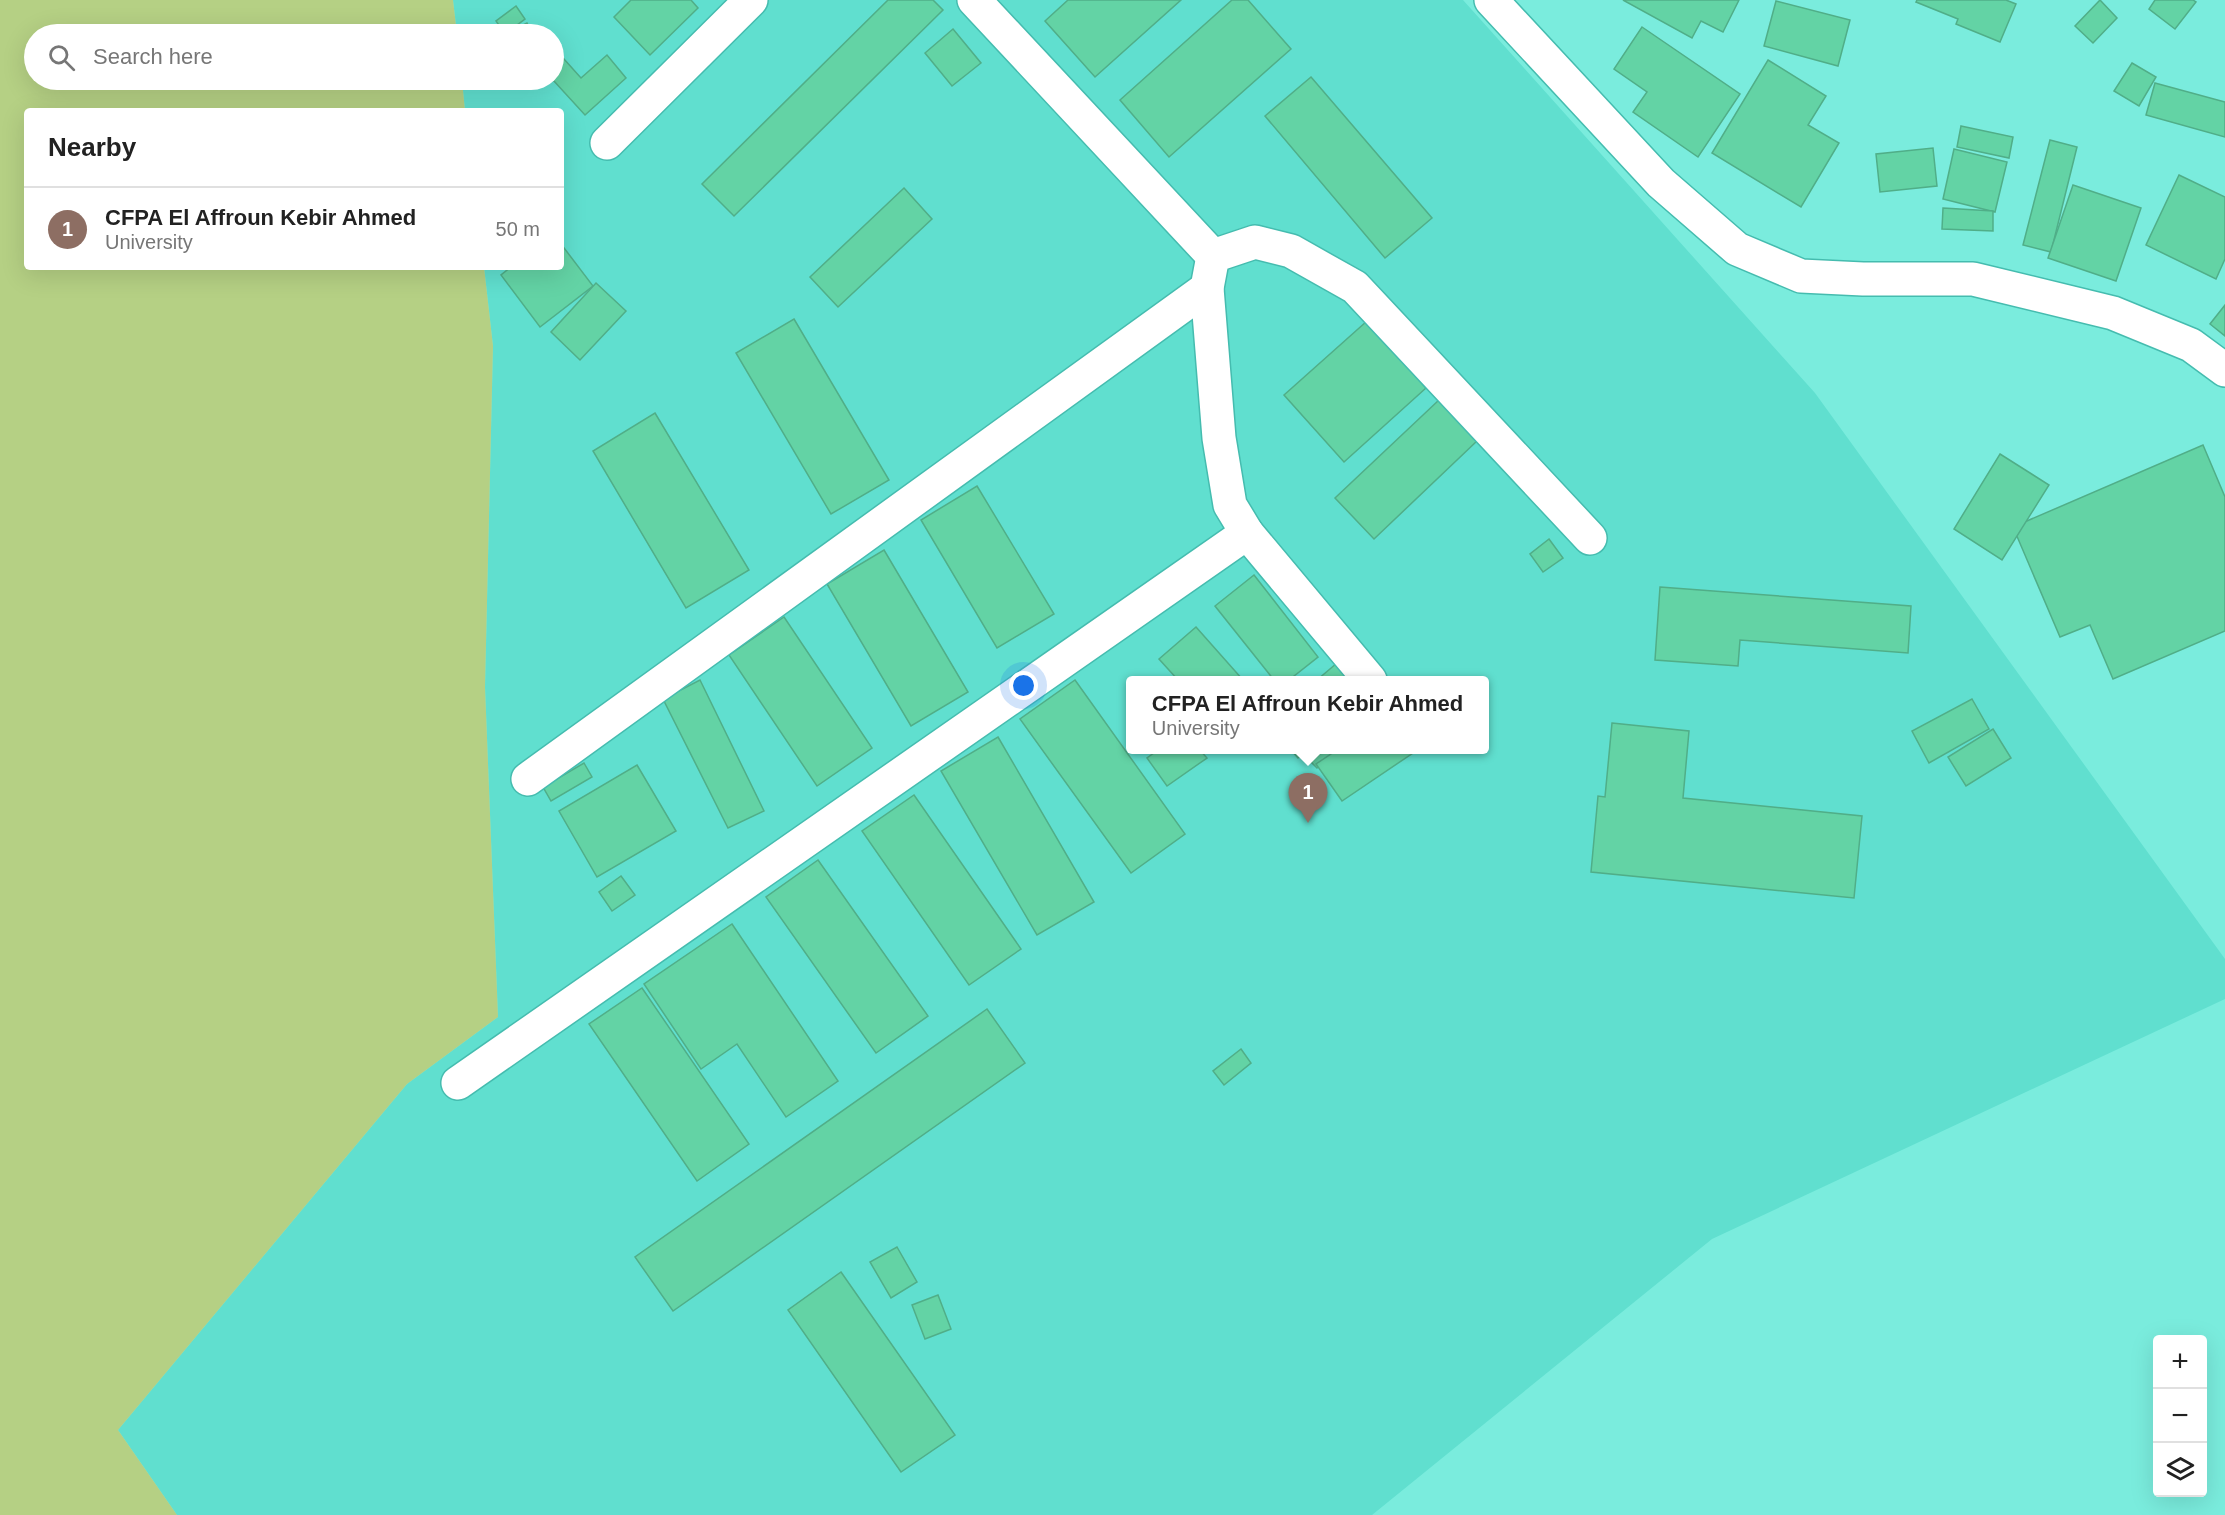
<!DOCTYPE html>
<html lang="en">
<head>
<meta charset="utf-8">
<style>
  body { margin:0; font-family:Helvetica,sans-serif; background:#f6f6f6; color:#222 }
  .controls { position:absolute; right:18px; bottom:18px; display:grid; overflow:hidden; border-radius:6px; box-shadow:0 6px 24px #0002 }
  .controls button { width:54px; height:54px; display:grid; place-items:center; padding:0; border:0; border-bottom:2px solid #e0e0e0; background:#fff; color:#222; font:30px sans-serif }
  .you { position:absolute; left:1024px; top:686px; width:21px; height:21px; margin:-15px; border:4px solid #fff; border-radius:50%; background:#1a73e8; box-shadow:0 0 0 9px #1a73e833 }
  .badge { display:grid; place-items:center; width:39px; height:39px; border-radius:50%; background:#c23566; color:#fff; font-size:20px; font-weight:700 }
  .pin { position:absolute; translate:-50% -50px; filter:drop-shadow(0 2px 3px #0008) }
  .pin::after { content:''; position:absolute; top:32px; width:21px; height:18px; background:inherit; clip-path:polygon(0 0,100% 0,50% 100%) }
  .popup { position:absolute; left:1126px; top:676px; width:363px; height:78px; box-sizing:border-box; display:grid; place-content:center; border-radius:6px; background:#fff; filter:drop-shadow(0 2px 4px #0005); font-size:20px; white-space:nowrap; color:#767676 }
  .popup b { font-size:22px; color:#222 }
  .popup::after { content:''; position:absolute; left:50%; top:100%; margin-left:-12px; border:12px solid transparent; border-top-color:#fff }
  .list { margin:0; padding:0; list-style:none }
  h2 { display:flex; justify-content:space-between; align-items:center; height:78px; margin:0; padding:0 24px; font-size:26px }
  h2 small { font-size:20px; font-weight:400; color:#767676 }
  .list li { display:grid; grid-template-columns:39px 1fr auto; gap:18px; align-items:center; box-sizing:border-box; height:84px; padding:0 24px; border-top:2px solid #e0e0e0 }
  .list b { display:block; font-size:22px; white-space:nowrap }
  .list p { margin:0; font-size:20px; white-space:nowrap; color:#767676 }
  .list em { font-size:20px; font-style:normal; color:#767676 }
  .icon { flex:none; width:33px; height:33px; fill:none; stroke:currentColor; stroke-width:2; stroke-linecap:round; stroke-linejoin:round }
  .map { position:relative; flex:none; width:2225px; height:1515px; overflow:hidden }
  .search { position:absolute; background:#fff; box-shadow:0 6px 24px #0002; left:24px; top:24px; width:540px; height:66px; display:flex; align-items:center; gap:15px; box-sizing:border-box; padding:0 21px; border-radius:33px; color:#767676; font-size:22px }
  .panel { position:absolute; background:#fff; box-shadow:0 6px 24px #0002; left:24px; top:108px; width:540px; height:162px; border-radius:6px }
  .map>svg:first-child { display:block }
  .built { fill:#60dfcf; fill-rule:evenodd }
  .green { fill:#b5d084 }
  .building { fill:#63d3a5; stroke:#50ae88; stroke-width:1.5 }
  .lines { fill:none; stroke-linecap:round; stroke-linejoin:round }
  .minor-casing { stroke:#45bcaf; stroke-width:36 }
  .minor { stroke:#fff; stroke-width:33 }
</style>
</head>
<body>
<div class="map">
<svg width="2225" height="1515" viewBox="0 0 2225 1515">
  <rect width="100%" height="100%" fill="#7aecdd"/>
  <!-- built -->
  <path class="built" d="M 453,0 L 1463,0 L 1815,393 L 2225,959 L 2225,999 L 1712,1239 L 1372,1515 L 177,1515 L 118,1430 L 407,1084 L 498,1017 L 485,687 L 493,346 L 484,267 L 561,267 L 561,111 L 465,111 L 462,80 L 554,80 L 554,34 L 457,34 ZM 1131,680 L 1485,680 L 1485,750 L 1131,750 Z"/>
  <!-- green -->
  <polygon class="green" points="0,0 453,0 457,34 34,34 34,80 462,80 465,111 27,111 27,267 484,267 493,346 485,687 498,1017 407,1084 118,1430 177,1515 0,1515"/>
  <!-- building -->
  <g class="building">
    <polygon points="631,0 691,0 698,8 650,55 614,17"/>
    <polygon points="888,0 933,0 943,10 734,216 702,184"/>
    <polygon points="1068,0 1181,0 1095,77 1045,21"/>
    <polygon points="1232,0 1248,0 1291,49 1169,157 1120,100"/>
    <polygon points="1623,0 1739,0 1723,32 1701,21 1692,38"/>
    <polygon points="1917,0 2006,0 2016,4 2000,42 1956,24 1958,19 1916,2"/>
    <polygon points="2100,0 2117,18 2093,43 2075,26"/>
    <polygon points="2155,0 2193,0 2196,2 2175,29 2149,9"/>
    <polygon points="1776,1 1850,20 1838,66 1764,46"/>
    <polygon points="516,6 525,19 505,34 496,21"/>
    <polygon points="527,23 533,34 510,34 509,32"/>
    <polygon points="1642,27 1740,94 1698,157 1633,112 1647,92 1614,69"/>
    <polygon points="953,29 981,63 952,86 925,53"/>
    <polygon points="555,49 581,78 607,55 626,78 585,115 553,80"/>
    <polygon points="1768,60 1826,96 1808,125 1839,143 1801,207 1712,153"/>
    <polygon points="2132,63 2156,77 2139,106 2114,91"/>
    <polygon points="1311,77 1432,218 1385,258 1265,116"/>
    <polygon points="2155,83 2225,102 2225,137 2146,115"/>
    <polygon points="1961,126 2013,137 2009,158 1957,147"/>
    <polygon points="2050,140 2077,147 2051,252 2023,245"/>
    <polygon points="1933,148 1937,186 1880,192 1876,154"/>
    <polygon points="1954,149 2007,162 1995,212 1943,199"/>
    <polygon points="2179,175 2225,197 2225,259 2216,279 2146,245"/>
    <polygon points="2073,185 2141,208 2116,281 2048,258"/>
    <polygon points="904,188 932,219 838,307 810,277"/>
    <polygon points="1943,208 1993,211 1993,231 1942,229"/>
    <polygon points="561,244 593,286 540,327 501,275 511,267 561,267"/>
    <polygon points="596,283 626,311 580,360 551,332"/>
    <polygon points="2225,305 2225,336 2210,324"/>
    <polygon points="794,319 889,480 831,514 736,353"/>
    <polygon points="1367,321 1426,388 1344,462 1284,395"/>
    <polygon points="1440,399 1478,440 1374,539 1335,498"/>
    <polygon points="655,413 749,570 686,608 593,451"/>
    <polygon points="2203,445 2225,497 2225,631 2113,679 2090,625 2060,637 2013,527"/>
    <polygon points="2000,454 2049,485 2002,560 1954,529"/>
    <polygon points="977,486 1054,614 997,648 921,520"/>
    <polygon points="1549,539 1563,558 1543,572 1530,554"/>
    <polygon points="884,550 968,692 911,726 827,584"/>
    <polygon points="1254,575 1318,657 1289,680 1274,680 1215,606"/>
    <polygon points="1660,587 1911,606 1908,653 1740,640 1738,666 1655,660"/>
    <polygon points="784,617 872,748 817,786 729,655"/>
    <polygon points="1196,627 1243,680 1178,680 1159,659"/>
    <polygon points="1337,663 1351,680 1317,680"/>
    <polygon points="700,680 764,811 728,828 663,699"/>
    <polygon points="1075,680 1185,834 1131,873 1020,719"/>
    <polygon points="1972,699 1989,729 1929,763 1912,731"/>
    <polygon points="1612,723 1689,731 1683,798 1862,816 1854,898 1591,872 1598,796 1605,797"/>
    <polygon points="1993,729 2011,758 1966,786 1948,757"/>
    <polygon points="998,737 1094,902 1037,935 941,771"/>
    <polygon points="1158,750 1200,750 1207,758 1167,786 1147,758"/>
    <polygon points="1291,750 1308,750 1298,758"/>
    <polygon points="1317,750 1336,750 1317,768 1308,759"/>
    <polygon points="1337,750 1411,750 1413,753 1342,801 1316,764"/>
    <polygon points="584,763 592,777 551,801 543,787"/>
    <polygon points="637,765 676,831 597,877 559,811"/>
    <polygon points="914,795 1021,949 969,985 862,831"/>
    <polygon points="818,860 928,1016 876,1053 766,897"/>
    <polygon points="621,876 635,895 612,911 599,892"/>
    <polygon points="732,924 838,1081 786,1117 737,1044 701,1069 644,984"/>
    <polygon points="642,988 749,1144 697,1181 589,1024"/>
    <polygon points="987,1009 1025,1063 673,1311 635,1257"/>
    <polygon points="1241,1049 1251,1063 1224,1085 1213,1071"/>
    <polygon points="897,1247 917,1282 891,1298 870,1262"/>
    <polygon points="841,1272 955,1435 901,1472 788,1310"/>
    <polygon points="938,1295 951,1329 925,1339 912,1305"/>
  </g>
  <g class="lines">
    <!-- minor casing -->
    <g class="minor-casing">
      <g id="minor">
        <polyline points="974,0 1213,256"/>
        <polyline points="1491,0 1661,183 1737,249 1801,276 1863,279 1973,279 2113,313 2191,345 2225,370"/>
        <polyline points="607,143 751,0"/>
        <polyline points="1370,680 1247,533 1230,505 1219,438 1207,288 1213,256 1255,242 1291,251 1355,287 1590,538"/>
        <polyline points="528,779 1207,288"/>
        <polyline points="458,1083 1247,533"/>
      </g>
    </g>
    <!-- minor -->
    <use href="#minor" class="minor"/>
  </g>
</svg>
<div class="controls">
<button>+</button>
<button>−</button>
<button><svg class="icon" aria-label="layers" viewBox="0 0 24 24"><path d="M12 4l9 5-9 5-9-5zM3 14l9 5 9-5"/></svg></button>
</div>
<div class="you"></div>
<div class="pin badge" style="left:1308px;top:823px;background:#8d6e63">1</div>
<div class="popup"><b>CFPA El Affroun Kebir Ahmed</b>University</div>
<div class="search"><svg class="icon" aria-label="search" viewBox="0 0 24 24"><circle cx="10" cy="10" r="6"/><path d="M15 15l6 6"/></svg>Search here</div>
<section class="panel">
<h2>Nearby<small></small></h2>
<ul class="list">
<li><span class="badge" style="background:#8d6e63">1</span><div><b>CFPA El Affroun Kebir Ahmed</b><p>University</p></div><em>50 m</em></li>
</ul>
</section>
</div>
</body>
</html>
